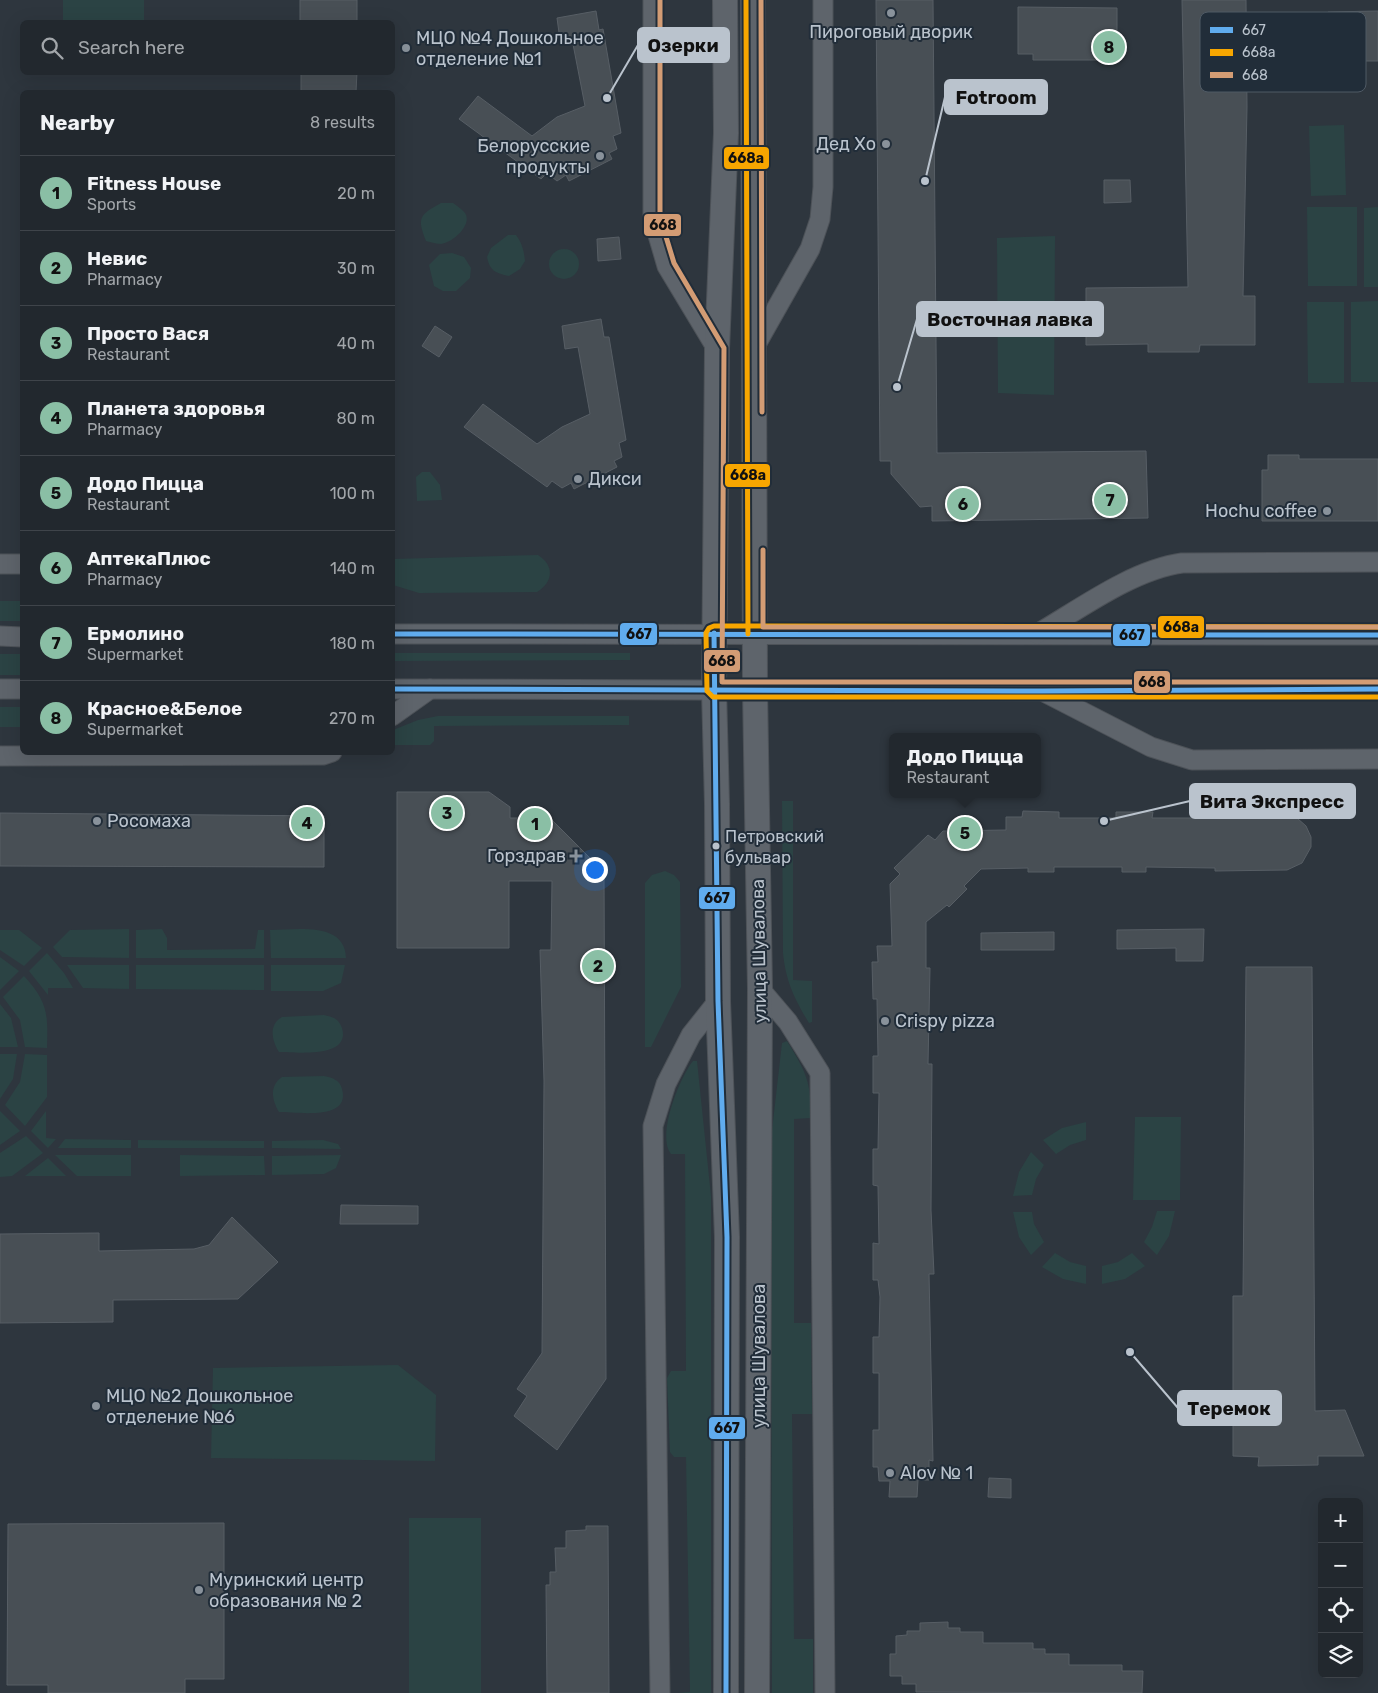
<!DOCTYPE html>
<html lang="en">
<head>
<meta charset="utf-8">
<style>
  body { margin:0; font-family:Rubik,sans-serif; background:#2e343a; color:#f1f3f6 }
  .controls { position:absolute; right:15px; bottom:15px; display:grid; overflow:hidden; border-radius:8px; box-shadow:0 5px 20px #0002 }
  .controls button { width:45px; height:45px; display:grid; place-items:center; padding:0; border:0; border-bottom:1px solid #3f444a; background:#22282e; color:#f1f3f6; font:25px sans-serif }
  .you { position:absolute; left:594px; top:869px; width:18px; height:18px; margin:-12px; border:4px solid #fff; border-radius:50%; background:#1a73e8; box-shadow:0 0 0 8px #1a73e833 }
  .badge { display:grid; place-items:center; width:32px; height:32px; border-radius:50%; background:#8abfa5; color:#111; font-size:16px; font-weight:700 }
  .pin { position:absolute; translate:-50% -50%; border:2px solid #fff; box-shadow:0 1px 5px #0006 }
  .popup { position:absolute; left:889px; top:733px; width:152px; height:65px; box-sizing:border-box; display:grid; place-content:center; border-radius:8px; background:#22282e; filter:drop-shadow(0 1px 4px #0005); font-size:16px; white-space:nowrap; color:#a2a6aa }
  .popup b { font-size:19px; color:#f1f3f6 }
  .popup::after { content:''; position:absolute; left:50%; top:100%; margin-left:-10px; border:10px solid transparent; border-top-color:#22282e }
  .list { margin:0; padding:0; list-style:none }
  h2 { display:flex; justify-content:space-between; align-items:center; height:65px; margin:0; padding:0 20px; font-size:21px }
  h2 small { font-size:16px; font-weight:400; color:#a2a6aa }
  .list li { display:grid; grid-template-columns:32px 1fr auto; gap:15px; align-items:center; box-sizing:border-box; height:75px; padding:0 20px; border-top:1px solid #3f444a }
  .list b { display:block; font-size:19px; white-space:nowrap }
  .list p { margin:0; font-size:16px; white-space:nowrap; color:#a2a6aa }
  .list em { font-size:16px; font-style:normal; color:#a2a6aa }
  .icon { flex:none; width:28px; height:28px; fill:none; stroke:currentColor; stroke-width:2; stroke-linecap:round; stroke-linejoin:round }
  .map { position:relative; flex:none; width:1378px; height:1693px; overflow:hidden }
  .search { position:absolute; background:#22282e; box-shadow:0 5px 20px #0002; left:20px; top:20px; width:375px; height:55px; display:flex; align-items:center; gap:12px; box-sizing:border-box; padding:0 18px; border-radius:8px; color:#a2a6aa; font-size:19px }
  .panel { position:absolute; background:#22282e; box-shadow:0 5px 20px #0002; left:20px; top:90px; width:375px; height:665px; border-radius:8px }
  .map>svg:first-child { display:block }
  .green { fill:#2b4344 }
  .building { fill:#484f55; stroke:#575e65 }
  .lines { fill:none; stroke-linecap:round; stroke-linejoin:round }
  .minor-casing { stroke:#4d5258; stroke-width:21 }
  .tertiary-casing { stroke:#4d5258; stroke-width:26 }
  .minor { stroke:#5e646b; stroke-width:19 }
  .tertiary { stroke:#5e646b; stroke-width:24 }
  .bus-1-casing { stroke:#212d39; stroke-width:9 }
  .bus-2-casing { stroke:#212d39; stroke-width:9 }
  .bus-3-casing { stroke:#212d39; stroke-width:9 }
  .bus-1 { stroke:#60acee; stroke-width:5 }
  .bus-2 { stroke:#f7a600; stroke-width:5 }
  .bus-3 { stroke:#d39c74; stroke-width:5 }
  .poi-dot { fill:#89929b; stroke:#212d39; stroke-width:2 }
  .bus-dot { fill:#bac3cd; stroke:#212d39; stroke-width:2 }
  .labels { text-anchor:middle; stroke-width:4; stroke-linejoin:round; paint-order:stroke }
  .bus-label { font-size:17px; fill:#bac3cd; stroke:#212d39; text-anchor:start }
  .poi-label { font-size:18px; fill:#bac3cd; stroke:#212d39; text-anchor:start }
  .street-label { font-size:18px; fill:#bac3cd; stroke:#212d39 }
  .key { fill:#212d39; stroke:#4f5a65; stroke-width:1 }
  .key-label { font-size:14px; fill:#bac3cd }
  .leader { fill:none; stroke:#bac3cd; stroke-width:2 }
  .callout-dot { fill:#bac3cd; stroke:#212d39; stroke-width:2 }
  .callout { fill:#bac3cd; stroke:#bac3cd; stroke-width:2 }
  .callout-label { font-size:19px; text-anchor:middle; font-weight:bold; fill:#111 }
  .line-badge { stroke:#212d39; stroke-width:2 }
  .pale-badge-label { font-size:14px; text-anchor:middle; font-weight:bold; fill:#111 }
</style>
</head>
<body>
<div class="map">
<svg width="1378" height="1693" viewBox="0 0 1378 1693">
  <rect width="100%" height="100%" fill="#2e363e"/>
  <!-- green -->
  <g class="green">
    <rect x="63" y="0" width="81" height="22"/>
    <polygon points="1344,125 1346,195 1311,196 1309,126"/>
    <path d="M 441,203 L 453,203 C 457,206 462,209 465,213 C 473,225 452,243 441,244 C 437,244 431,242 426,241 C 417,218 419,215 441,203 Z"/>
    <polygon points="1307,207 1357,207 1357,286 1308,286"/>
    <polygon points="1378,207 1378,287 1364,287 1364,208"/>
    <path d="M 508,235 L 516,235 C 522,243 524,251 525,261 L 520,269 L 509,276 C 495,273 490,271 487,257 L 491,248 Z"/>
    <polygon points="1055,236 1054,395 998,393 997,238"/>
    <circle cx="564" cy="264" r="15"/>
    <polygon points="452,253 464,257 471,268 470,278 456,291 443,291 434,286 429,265 440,254"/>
    <polygon points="1378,301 1378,382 1351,382 1351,302"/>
    <polygon points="1307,302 1344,302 1344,383 1308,383"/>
    <polygon points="422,472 430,472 440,485 442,500 417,501 416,477"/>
    <path d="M 538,555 C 555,566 553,582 537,592 L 419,593 L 393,585 L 393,559 Z"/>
    <rect x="0" y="601" width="22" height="20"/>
    <polygon points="393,653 630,653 630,660 393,661"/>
    <rect x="0" y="654" width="22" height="21"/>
    <rect x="0" y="707" width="22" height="20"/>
    <polygon points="438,716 629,716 629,725 434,726 434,741 430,745 393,745 393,730 418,720"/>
    <path d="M 782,801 L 793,801 L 793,980 L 812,981 L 812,1022 L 809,1023 C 794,998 786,982 783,953 Z"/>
    <polygon points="665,871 674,875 680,882 681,987 651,1047 645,1047 645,883 652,875"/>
    <polygon points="129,929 129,958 62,957 53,947 70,930"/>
    <polygon points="162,929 167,938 167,950 255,949 258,930 264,930 264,958 136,958 136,930"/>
    <polygon points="0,930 19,930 42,948 24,966 0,950"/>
    <path d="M 270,930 C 296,930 345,921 346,958 L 271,958 Z"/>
    <polygon points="47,953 64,973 73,988 48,988 48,995 29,971"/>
    <polygon points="0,957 19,971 0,990"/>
    <polygon points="67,965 129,965 129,989 83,988"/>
    <polygon points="136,965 264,965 264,990 136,989"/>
    <polygon points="271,965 345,965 341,983 323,991 271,991"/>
    <path d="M 24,976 C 48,1002 48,1014 47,1048 L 25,1047 L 20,1020 L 3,997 Z"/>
    <polygon points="0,1004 11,1018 18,1047 0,1047"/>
    <path d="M 324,1015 C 333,1017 339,1019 342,1028 C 351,1059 296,1052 279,1052 C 272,1041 268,1025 282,1017 Z"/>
    <path d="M 787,1041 C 806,1072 811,1081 811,1118 L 794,1119 L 794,1323 L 811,1323 L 812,1414 L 792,1414 L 794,1639 L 813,1639 L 813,1693 L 772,1693 L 771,1139 L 782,1043 Z"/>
    <polygon points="0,1054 17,1054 13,1079 0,1099"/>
    <polygon points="25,1054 47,1055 47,1097 25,1126 5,1105 20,1082"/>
    <path d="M 693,1061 L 697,1061 L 711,1196 L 711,1693 L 678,1693 L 690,1692 L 686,1457 L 674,1457 L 670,1452 L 667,1378 L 671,1371 L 686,1371 L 685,1154 L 671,1154 C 656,1136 680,1077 693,1061 Z"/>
    <path d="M 324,1076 C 333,1078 340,1080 342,1089 C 351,1121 297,1112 279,1112 C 272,1100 269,1086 282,1077 Z"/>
    <polygon points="0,1111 20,1131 0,1145"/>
    <polygon points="46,1111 46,1138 56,1139 48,1148 31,1131"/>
    <polygon points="1135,1117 1181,1117 1180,1200 1133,1200"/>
    <polygon points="1086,1122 1086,1140 1070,1145 1056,1154 1043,1140 1062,1128"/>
    <polygon points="26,1136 43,1153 12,1176 0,1177 0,1153"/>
    <polygon points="65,1139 131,1140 131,1148 58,1148"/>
    <polygon points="138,1140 264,1141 264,1148 138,1148"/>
    <polygon points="323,1140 338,1144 341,1149 272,1148 272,1141"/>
    <polygon points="1031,1152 1044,1165 1036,1179 1032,1195 1013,1196 1019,1172"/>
    <polygon points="55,1155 131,1155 131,1176 77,1176"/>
    <polygon points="180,1155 264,1156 265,1175 180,1176"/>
    <polygon points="341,1155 336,1168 324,1174 272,1175 272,1156"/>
    <polygon points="48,1158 66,1176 25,1176"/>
    <polygon points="1157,1211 1175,1211 1169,1236 1157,1255 1144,1242 1152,1227"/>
    <polygon points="1013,1212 1032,1212 1034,1224 1044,1242 1031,1255 1019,1237"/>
    <polygon points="1055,1253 1070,1262 1086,1266 1086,1284 1063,1279 1042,1267"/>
    <polygon points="1132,1253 1145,1266 1125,1279 1102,1284 1102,1266 1118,1262"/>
    <polygon points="398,1365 436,1395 435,1461 211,1458 213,1368"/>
    <rect x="409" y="1518" width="72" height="175"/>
  </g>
  <!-- building -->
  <g class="building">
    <rect x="300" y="0" width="57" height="22"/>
    <polygon points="876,0 933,0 937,453 1146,451 1148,518 932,521 932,506 920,507 891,474 891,461 880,461"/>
    <polygon points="1182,0 1246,0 1247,107 1243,296 1255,296 1255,345 1200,345 1199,352 1148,352 1148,344 1086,345 1086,288 1188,287"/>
    <polygon points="1018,7 1117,8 1117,54 1103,53 1103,60 1033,60 1033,54 1018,54"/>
    <polygon points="596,11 599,30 603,29 621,133 613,136 617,149 609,153 612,159 569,181 566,175 557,181 547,173 541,179 459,119 478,96 532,136 557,117 585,106 572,39 560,40 557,18"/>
    <polygon points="1378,11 1378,61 1330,61 1328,12"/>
    <polygon points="301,72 357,72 356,92 301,92"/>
    <polygon points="1104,180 1130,180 1131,202 1104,203"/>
    <polygon points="619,237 621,259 598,261 597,239"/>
    <polygon points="601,319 604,337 609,337 626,440 619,443 622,457 614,461 617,467 574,489 571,483 562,488 552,481 547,487 464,427 483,404 537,444 562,427 590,414 578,347 565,349 562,326"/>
    <polygon points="435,326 452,337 439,357 422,346"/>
    <polygon points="1268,455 1299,455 1299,459 1378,459 1378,521 1262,521 1262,470 1268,470"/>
    <polygon points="397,792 489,792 510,807 510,818 550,818 604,872 606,1379 557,1450 514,1416 527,1396 517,1389 542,1353 544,1081 540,950 551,950 552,881 509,881 509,948 397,948"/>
    <polygon points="1023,811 1059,812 1059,818 1116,818 1116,812 1153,812 1152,818 1209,818 1209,812 1282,811 1297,818 1306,826 1311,837 1311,847 1302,863 1287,870 1215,871 1215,868 1146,867 1146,872 1122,872 1122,867 1054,867 1054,872 1028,872 1028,868 981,869 964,886 967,889 949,907 947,905 926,922 926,968 930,968 928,1064 932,1064 931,1210 934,1274 929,1274 933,1461 929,1460 929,1480 918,1480 917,1497 889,1497 890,1481 879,1481 878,1467 873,1467 873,1430 879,1430 879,1373 873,1373 873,1337 879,1337 880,1297 878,1280 873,1280 873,1243 879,1244 878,1186 873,1185 873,1149 878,1149 879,1093 873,1093 873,1056 878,1056 877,999 873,999 872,962 878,962 877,946 892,946 890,884 900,874 894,868 928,835 935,840 943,831 1006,830 1006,817 1022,817"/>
    <polygon points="0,813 324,816 324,867 0,866"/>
    <polygon points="1204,929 1203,961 1176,961 1176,948 1117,949 1117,930"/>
    <polygon points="1054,932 1054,950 981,950 981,933"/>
    <polygon points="1246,967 1312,967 1315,1411 1345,1410 1364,1456 1318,1456 1318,1465 1258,1466 1259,1457 1233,1456 1233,1296 1243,1296"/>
    <polygon points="341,1205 418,1206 418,1224 340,1224"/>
    <polygon points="232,1217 278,1262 238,1299 113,1300 113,1322 0,1323 0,1234 99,1233 99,1251 194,1249 209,1245"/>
    <polygon points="989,1478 1011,1479 1011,1498 988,1497"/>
    <polygon points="224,1523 224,1679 185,1679 185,1693 48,1693 48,1685 7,1685 8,1524"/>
    <polygon points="586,1526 608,1526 609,1693 547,1693 546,1585 550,1585 550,1572 556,1572 555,1548 566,1548 566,1531 586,1530"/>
    <polygon points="948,1622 948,1628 960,1628 960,1632 983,1632 983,1643 1033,1643 1033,1649 1045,1649 1045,1654 1069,1654 1069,1665 1122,1665 1122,1671 1143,1671 1142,1693 916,1692 916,1684 902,1684 902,1676 890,1676 890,1654 896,1654 896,1636 907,1635 907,1631 920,1631 920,1623"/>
  </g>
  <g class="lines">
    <!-- minor casing -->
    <g class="minor-casing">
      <g id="minor">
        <polyline points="653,0 653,218 667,266 717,349"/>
        <polyline points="754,348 810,249 820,219 823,187 823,0"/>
        <polyline points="0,564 22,564"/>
        <polyline points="392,634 1378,635"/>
        <path d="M 1037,634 C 1080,609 1132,570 1182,563 L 1378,562"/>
        <polyline points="0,636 22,637"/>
        <polyline points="0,689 22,689"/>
        <polyline points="392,689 1042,691 1378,689"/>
        <polyline points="1046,693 1151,747 1192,760 1378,759"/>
        <polyline points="392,716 430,689"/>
        <polyline points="0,756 323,755 332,752"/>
        <polyline points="760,989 788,1022 820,1073 825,1693"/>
        <polyline points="660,1693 653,1126 666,1084 691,1035 718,1001"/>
      </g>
    </g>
    <!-- tertiary casing -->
    <g class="tertiary-casing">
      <g id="tertiary">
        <polyline points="725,0 726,133 717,349 714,690 717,804 718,1001 727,1237 726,1693"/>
        <polyline points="753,0 755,690 760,989 757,1693"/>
      </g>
    </g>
    <!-- minor -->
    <use href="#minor" class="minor"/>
    <!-- tertiary -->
    <use href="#tertiary" class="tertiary"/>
    <!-- bus-1 casing -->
    <g class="bus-1-casing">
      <g id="bus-1">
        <polyline points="714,633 718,1001 727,1237 726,1693"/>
        <polyline points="392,634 1378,635"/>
        <polyline points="392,689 1042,691 1378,689"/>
      </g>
    </g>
    <!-- bus-2 casing -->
    <g class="bus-2-casing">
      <g id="bus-2">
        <polyline points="746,0 748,634"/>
        <polyline points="1378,627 714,626 709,628 706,633 707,691 713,697 1378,697"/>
      </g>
    </g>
    <!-- bus-3 casing -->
    <g class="bus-3-casing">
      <g id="bus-3">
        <polyline points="660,0 660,217 674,263 724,348 722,682 1378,682"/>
        <polyline points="761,0 762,412"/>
        <polyline points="763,550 763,627 1378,627"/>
      </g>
    </g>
    <!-- bus-1 -->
    <use href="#bus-1" class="bus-1"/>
    <!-- bus-2 -->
    <use href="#bus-2" class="bus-2"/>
    <!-- bus-3 -->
    <use href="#bus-3" class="bus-3"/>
  </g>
  <!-- markers -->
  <g class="poi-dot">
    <circle cx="891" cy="13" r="5"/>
    <circle cx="406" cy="48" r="5"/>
    <circle cx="886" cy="144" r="5"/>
    <circle cx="600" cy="156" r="5"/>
    <circle cx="578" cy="479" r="5"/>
    <circle cx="1327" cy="511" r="5"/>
    <circle cx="97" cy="821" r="5"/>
    <path d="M573.5 848.5h5v5h5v5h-5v5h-5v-5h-5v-5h5z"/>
    <circle cx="885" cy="1021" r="5"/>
    <circle cx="96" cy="1406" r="5"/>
    <circle cx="890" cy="1473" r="5"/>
    <circle cx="199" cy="1590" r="5"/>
  </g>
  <circle class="bus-dot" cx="716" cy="846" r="4.5"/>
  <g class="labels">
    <!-- bus labels -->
    <g class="bus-label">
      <text x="725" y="842">Петровский<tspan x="725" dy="21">бульвар</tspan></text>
    </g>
    <!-- poi labels -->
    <g class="poi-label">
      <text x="891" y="38" text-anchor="middle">Пироговый дворик</text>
      <text x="416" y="44">МЦО №4 Дошкольное<tspan x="416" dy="21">отделение №1</tspan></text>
      <text x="876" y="150" text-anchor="end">Дед Хо</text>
      <text x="590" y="152" text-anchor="end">Белорусские<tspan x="590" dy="21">продукты</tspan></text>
      <text x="588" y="485">Дикси</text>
      <text x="1317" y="517" text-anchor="end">Hochu coffee</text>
      <text x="107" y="827">Росомаха</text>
      <text x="566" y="862" text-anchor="end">Горздрав</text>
      <text x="895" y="1027">Crispy pizza</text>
      <text x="106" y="1402">МЦО №2 Дошкольное<tspan x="106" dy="21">отделение №6</tspan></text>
      <text x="900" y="1479">Alov № 1</text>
      <text x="209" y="1586">Муринский центр<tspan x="209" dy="21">образования № 2</tspan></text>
    </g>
    <!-- street labels -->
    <g class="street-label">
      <text transform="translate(759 951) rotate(-91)" y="6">улица Шувалова</text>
      <text transform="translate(759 1356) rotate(-90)" y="6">улица Шувалова</text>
    </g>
  </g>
  <!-- legend -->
  <rect x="1200" y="12" width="166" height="80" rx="8" class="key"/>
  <rect x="1210" y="27" width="23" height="6" fill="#60acee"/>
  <rect x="1210" y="49" width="23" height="7" fill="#f7a600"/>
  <rect x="1210" y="72" width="23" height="6" fill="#d39c74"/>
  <g class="key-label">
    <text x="1242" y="35">667</text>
    <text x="1242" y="57">668а</text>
    <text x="1242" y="80">668</text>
  </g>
  <!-- callouts -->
  <path class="leader" d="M607 98L638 45M925 181L945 97M897 387L917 319M1104 821L1190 801M1130 1352L1178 1408"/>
  <g class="callout-dot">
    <circle cx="607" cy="98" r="5"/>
    <circle cx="925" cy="181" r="5"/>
    <circle cx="897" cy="387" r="5"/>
    <circle cx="1104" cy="821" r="5"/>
    <circle cx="1130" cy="1352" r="5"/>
  </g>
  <g class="callout">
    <rect x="638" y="28" width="91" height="34" rx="5"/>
    <rect x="945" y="80" width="102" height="34" rx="5"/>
    <rect x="917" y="302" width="186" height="34" rx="5"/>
    <rect x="1190" y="784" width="165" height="34" rx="5"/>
    <rect x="1178" y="1391" width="103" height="34" rx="5"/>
  </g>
  <g class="callout-label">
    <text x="683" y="52">Озерки</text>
    <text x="996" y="104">Fotroom</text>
    <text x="1010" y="326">Восточная лавка</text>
    <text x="1272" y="808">Вита Экспресс</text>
    <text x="1229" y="1415">Теремок</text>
  </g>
  <g class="line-badge">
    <rect x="723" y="146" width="47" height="24" rx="5" fill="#f7a600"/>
    <rect x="643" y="213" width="39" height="24" rx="5" fill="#d39c74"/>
    <rect x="724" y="463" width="47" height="25" rx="5" fill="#f7a600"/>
    <rect x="1157" y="615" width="48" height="24" rx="5" fill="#f7a600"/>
    <rect x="619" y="622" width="39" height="24" rx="5" fill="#60acee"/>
    <rect x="1112" y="623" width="39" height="24" rx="5" fill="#60acee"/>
    <rect x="703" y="649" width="38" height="24" rx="5" fill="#d39c74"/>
    <rect x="1133" y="670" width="38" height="24" rx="5" fill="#d39c74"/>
    <rect x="698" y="886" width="38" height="24" rx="5" fill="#60acee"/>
    <rect x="708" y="1416" width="38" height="24" rx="5" fill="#60acee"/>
  </g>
  <g class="pale-badge-label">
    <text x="746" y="163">668а</text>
    <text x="663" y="230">668</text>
    <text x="748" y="480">668а</text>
    <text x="1181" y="632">668а</text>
    <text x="639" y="639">667</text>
    <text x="1132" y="640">667</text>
    <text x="722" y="666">668</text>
    <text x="1152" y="687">668</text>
    <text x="717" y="903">667</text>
    <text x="727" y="1433">667</text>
  </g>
</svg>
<div class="controls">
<button>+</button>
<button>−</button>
<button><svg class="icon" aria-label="locate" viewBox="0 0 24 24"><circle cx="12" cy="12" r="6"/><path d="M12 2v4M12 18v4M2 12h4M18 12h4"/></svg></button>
<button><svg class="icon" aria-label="layers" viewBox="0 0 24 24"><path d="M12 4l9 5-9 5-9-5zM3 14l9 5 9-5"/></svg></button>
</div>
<div class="you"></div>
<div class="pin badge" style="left:535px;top:824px">1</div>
<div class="pin badge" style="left:598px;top:966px">2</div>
<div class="pin badge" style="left:447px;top:813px">3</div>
<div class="pin badge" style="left:307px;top:823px">4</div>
<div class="pin badge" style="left:965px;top:833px">5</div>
<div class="popup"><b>Додо Пицца</b>Restaurant</div>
<div class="pin badge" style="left:963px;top:504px">6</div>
<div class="pin badge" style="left:1110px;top:500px">7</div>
<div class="pin badge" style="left:1109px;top:47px">8</div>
<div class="search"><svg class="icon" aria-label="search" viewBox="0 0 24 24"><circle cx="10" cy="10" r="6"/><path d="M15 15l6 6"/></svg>Search here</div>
<section class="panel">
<h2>Nearby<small>8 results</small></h2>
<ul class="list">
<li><span class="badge">1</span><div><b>Fitness House</b><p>Sports</p></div><em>20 m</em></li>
<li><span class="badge">2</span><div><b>Невис</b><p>Pharmacy</p></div><em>30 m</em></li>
<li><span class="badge">3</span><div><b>Просто Вася</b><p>Restaurant</p></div><em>40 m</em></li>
<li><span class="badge">4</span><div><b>Планета здоровья</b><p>Pharmacy</p></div><em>80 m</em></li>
<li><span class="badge">5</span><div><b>Додо Пицца</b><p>Restaurant</p></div><em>100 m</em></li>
<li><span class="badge">6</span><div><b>АптекаПлюс</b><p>Pharmacy</p></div><em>140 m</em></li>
<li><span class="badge">7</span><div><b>Ермолино</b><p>Supermarket</p></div><em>180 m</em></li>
<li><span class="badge">8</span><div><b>Красное&amp;Белое</b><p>Supermarket</p></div><em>270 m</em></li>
</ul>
</section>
</div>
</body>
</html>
